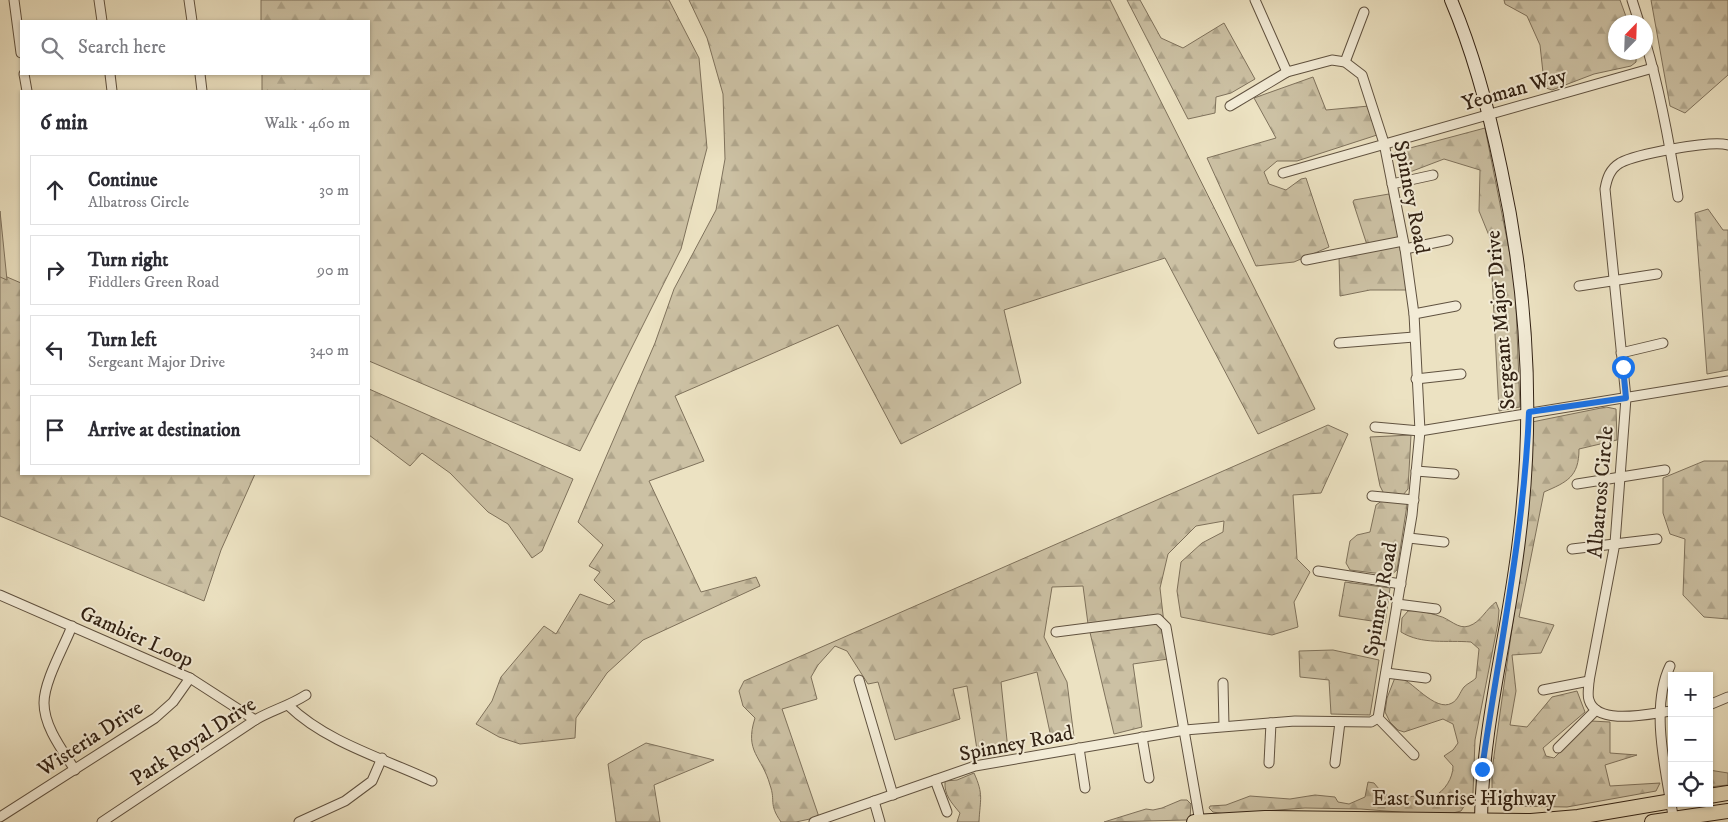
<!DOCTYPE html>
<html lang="en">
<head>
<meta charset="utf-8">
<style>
  body { margin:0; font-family:"IM FELL DW Pica",serif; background:#f2f2f3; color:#2b2b33 }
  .controls { position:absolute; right:15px; bottom:15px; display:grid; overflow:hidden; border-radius:0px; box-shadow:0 1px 4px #0004 }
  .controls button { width:45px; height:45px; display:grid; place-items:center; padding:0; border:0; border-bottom:1px solid #e1e1e2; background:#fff; color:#2b2b33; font:25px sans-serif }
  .compass { position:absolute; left:1608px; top:15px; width:45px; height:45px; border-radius:50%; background:#fff; box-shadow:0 1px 4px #0004; rotate:23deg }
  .stop { position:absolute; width:15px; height:15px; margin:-11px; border:4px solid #1a73e8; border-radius:50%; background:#fff }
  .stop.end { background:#1a73e8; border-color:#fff; box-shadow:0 1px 5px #0008 }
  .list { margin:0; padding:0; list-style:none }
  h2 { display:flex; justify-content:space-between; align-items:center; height:65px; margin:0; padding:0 20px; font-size:21px }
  h2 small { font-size:16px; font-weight:400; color:#7c7c81 }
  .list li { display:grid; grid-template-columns:32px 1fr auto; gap:15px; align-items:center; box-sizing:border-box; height:70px; margin:0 10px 10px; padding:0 10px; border:1px solid #e1e1e2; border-radius:0px }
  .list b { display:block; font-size:19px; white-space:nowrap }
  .list p { margin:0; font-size:16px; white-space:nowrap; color:#7c7c81 }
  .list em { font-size:16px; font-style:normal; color:#7c7c81 }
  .icon { flex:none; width:28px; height:28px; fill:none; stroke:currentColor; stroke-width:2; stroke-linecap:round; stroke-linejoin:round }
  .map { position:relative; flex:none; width:1728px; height:822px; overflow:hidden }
  .search { position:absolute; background:#fff; box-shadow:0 1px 4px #0004; left:20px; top:20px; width:350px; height:55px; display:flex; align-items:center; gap:12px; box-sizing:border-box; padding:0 18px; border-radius:0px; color:#7c7c81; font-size:19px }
  .panel { position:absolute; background:#fff; box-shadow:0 1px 4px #0004; left:20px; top:90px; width:350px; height:385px; border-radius:0px }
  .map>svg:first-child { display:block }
  .forest { fill:url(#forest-firs); stroke:#7f725c }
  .green { fill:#ccc1a4; stroke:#7f725c }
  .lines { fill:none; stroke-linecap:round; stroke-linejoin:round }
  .street-casing { stroke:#605240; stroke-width:11 }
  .secondary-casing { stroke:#322214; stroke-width:14 }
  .primary-casing { stroke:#322214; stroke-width:16 }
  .street { stroke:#f3ecd7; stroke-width:9 }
  .secondary { stroke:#f3ecd7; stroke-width:12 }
  .primary { stroke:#ece2c2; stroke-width:14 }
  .route { stroke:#1a73e8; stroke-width:6 }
  .labels { text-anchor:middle; stroke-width:4; stroke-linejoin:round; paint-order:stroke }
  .street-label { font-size:21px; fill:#322214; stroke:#f3ecd7 }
</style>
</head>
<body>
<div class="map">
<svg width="1728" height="822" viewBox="0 0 1728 822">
  <defs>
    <pattern id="forest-firs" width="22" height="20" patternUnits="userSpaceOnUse" patternTransform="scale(1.25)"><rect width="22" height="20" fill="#ccc1a4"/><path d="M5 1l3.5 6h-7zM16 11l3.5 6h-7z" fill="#b0a68c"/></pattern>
  </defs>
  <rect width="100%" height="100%" fill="#ece2c2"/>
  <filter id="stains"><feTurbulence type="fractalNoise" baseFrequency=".004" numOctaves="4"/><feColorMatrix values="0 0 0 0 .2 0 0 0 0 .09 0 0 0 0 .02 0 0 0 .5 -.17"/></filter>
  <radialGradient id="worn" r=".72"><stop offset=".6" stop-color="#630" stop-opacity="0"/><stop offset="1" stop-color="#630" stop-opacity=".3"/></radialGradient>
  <!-- forest -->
  <g class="forest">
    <polygon points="261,0 669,0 699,58 707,148 681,249 580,451 369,361 369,91 262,91 262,74 369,74 369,21 261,21"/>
    <polygon points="689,0 1110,0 1315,409 1258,434 1165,258 1004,310 1021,383 901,444 838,325 675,396 704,461 649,481 701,592 756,577 760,586 643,640 607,673 576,718 575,738 520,744 499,737 476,724 492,701 501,677 544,626 556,634 580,594 609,605 615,601 594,580 600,572 589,566 603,545 578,522 655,343 674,289 716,210 725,159 723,94 707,38"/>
    <polygon points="1127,0 1140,0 1161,38 1183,48 1224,23 1255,79 1231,93 1216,97 1215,113 1188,119"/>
    <polygon points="1504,0 1620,0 1628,22 1616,22 1616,52 1636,53 1636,62 1631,66 1594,74 1552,90 1546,88 1544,82 1540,45 1527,16 1505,4"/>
    <polygon points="1651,0 1728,0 1728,75 1685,113 1670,106"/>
    <polygon points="1313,77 1326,110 1369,106 1377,135 1297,161 1277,161 1264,172 1269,184 1286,190 1301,179 1306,178 1329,247 1294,262 1256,266 1207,158 1276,138 1254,98"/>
    <polygon points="1485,128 1515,280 1520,407 1499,411 1490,238 1479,211 1480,170 1444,159 1402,175 1395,152"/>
    <polygon points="1389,194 1404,257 1406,290 1370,290 1340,296 1339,256 1369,251 1353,202 1354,200"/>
    <polygon points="1708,209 1723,230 1728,230 1728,370 1707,374 1695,213"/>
    <polygon points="0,274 21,283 21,474 255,474 221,550 204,601 0,516"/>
    <polygon points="369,389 573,479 542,551 532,558 508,524 488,512 450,473 422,453 410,466 369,435"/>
    <path d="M 1606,407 L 1616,409 L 1617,440 L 1579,449 C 1579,477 1567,482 1544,492 L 1519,617 L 1554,625 L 1541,653 L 1512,655 L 1516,691 L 1510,725 L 1527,727 L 1552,697 L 1577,691 L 1585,712 L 1543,748 L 1546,756 L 1554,758 L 1591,721 L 1610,722 L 1610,753 L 1637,755 L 1605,765 L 1610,786 L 1660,783 L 1656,791 L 1567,807 L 1506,806 L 1492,791 L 1492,770 L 1514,614 L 1532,422 Z"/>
    <path d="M 1328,425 L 1348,434 L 1321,493 L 1293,495 L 1297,559 L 1310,572 L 1294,602 L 1298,627 L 1272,635 L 1181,617 L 1177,591 L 1181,562 L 1202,543 L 1223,532 L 1224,521 L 1196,526 L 1168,554 L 1160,588 L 1168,659 L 1133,664 L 1142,727 L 1114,734 L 1088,624 L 1083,586 L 1052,587 L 1044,637 L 1067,682 L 1074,737 L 1052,742 L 1037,672 L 1001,682 L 1008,750 L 978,756 L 967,686 L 953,689 L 960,719 L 895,740 L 878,682 L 868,684 L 847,651 L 835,646 L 818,665 L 811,677 L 817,699 L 782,709 L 819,817 L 796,822 L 781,822 C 768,803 776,802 770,785 C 762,756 744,752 755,718 L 743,706 L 739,691 L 744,681 Z"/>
    <polygon points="1411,435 1408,489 1403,495 1384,494 1380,486 1370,437"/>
    <polygon points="1704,461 1728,461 1728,619 1704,617 1683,595 1685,539 1670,534 1663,513 1663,478"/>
    <polygon points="1383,500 1404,502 1407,505 1397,570 1391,575 1350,570 1346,563 1350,541 1357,535 1370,532 1376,505"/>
    <polygon points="1345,582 1390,588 1385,623 1339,616"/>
    <path d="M 1496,602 L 1499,610 L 1498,623 L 1475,740 L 1473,793 L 1461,811 L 1453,813 L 1423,814 L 1361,809 L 1305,808 L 1225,814 L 1213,812 L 1209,808 L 1210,806 L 1226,805 L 1250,796 L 1290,799 L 1315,795 L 1335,797 L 1338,802 L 1349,804 L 1365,797 L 1368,782 L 1374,783 C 1395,811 1409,790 1433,797 C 1445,791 1453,778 1453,766 L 1444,756 L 1453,750 L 1458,743 L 1453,724 L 1443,719 L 1404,732 L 1398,730 L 1390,722 L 1385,712 L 1387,698 L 1396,675 C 1411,679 1435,713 1452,703 C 1458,700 1460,692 1464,687 C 1468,683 1472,682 1476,678 L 1479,649 L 1471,642 C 1447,640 1422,645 1401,632 L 1402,618 L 1408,611 C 1418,610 1430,613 1439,616 C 1449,618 1458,630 1469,626 C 1481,622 1486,609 1496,602 Z"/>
    <polygon points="1333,650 1379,660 1370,715 1331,714 1329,680 1300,677 1299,651"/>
    <polygon points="646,743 714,760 654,785 660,822 616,822 608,764"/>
    <polygon points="1709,770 1728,773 1728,785 1709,787"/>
    <path d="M 974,773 C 984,795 980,799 979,822 L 957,822 L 960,813 C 951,802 944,795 945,781 L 957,780 Z"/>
    <polygon points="1181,800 1187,800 1191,804 1190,818 1187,820 1104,822 1146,809 1153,810 1162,808"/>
  </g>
  <!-- green -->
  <polygon class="green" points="0,211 7,280 0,277"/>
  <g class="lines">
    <!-- street casing -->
    <g class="street-casing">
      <g id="street">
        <polyline points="14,0 21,53"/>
        <polyline points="99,0 102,21"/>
        <polyline points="189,0 192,21"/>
        <polyline points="1632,0 1639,22"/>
        <path d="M 1646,44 C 1661,94 1670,146 1678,197"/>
        <polyline points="1345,62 1364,12"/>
        <polyline points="24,74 27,91"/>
        <polyline points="110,74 112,91"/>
        <polyline points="200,74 202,91"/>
        <polyline points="1230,106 1287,72"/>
        <polyline points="1283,173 1653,68"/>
        <polyline points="1392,184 1433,175"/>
        <polyline points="1405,249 1448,240"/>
        <polyline points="1306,260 1403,241"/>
        <polyline points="1579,286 1657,274"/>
        <polyline points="1414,314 1456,306"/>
        <polyline points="1339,343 1414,337"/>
        <polyline points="1621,353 1663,343"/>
        <polyline points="1416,379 1461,374"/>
        <polyline points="1375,427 1420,431 1728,381"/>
        <polyline points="1416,471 1454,474"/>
        <polyline points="1577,484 1665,470"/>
        <polyline points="1372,496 1414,500"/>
        <polyline points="1409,538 1444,542"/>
        <polyline points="1572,549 1657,539"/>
        <polyline points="1318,571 1401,584"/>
        <polyline points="0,595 190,678 255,720"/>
        <polyline points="1397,604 1436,609"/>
        <path d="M 72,626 C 64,647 44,681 44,703 C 44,727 63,751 75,770"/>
        <polyline points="1056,632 1158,619 1166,627 1200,822"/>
        <path d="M 1670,666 C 1649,709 1667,775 1674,822"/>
        <polyline points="1386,673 1426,678"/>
        <polyline points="859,680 893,795"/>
        <polyline points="1223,683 1224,726"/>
        <polyline points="1543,690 1589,681"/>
        <polyline points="1709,705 1728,697"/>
        <path d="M 289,706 C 326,742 385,759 432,781"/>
        <path d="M 1672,711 C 1652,713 1597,727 1589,700 C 1587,695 1589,686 1589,681 L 1615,543 L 1626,398 L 1605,189 C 1607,178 1610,169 1620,163 C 1636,154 1712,140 1728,145"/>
        <polyline points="1378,718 1414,755"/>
        <polyline points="1142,737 1149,778"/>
        <polyline points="1079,748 1085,788"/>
        <polyline points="1558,748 1596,710"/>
        <polyline points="1269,763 1271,723"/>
        <polyline points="1335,763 1340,722"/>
        <polyline points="935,780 947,812"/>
        <polyline points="874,801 880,822"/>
        <polyline points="0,817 155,718 173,702 190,678"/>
        <path d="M 102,822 L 255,720 C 272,710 289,706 306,695"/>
        <polyline points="299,822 345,801 372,781 382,758"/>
        <polyline points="814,822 975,766 1185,730 1295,721 1371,722 1378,718 1412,515 1420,431 1414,314 1405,249 1384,143 1362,75 1345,62 1332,60 1287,72 1255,0"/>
      </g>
    </g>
    <!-- secondary casing -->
    <g class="secondary-casing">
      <path id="secondary" d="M 1451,0 C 1474,54 1489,111 1501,169 C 1528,293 1535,413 1519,540 C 1508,634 1482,726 1481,822"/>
    </g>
    <!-- primary casing -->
    <g class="primary-casing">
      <g id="primary">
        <polyline points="1709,796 1728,793"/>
        <polyline points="1194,822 1265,818 1531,821 1578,817 1672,801"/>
        <polyline points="1652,822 1728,811"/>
      </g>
    </g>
    <!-- street -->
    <use href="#street" class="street"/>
    <!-- secondary -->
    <use href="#secondary" class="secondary"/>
    <!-- primary -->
    <use href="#primary" class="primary"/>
  </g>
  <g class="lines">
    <!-- route -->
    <path class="route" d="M 1482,769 C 1499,650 1524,533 1529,412 L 1626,398 L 1623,367"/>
  </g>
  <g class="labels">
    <!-- street labels -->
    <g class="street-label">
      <text transform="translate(1514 89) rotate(-16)" y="7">Yeoman Way</text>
      <text transform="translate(1412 197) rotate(79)" y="7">Spinney Road</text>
      <text transform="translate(1500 320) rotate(-95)" y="7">Sergeant Major Drive</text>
      <text transform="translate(1600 492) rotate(-85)" y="7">Albatross Circle</text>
      <text transform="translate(1380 599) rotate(-80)" y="7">Spinney Road</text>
      <text transform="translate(137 636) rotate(24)" y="7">Gambier Loop</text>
      <text transform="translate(90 738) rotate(-33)" y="7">Wisteria Drive</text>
      <text transform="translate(193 741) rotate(-33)" y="7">Park Royal Drive</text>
      <text transform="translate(1016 743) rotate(-11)" y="7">Spinney Road</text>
      <text x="1464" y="805">East Sunrise Highway</text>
    </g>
  </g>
  <rect width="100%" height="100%" filter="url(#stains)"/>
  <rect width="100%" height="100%" fill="url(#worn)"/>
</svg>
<div class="controls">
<button>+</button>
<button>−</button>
<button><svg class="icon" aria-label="locate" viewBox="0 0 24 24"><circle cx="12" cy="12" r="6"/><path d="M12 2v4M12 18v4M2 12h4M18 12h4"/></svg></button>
</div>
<svg class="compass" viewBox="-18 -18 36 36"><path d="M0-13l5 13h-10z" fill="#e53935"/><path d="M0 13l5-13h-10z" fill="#7c7c81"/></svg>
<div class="stop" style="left:1623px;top:367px"></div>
<div class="stop end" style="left:1482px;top:769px"></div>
<div class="search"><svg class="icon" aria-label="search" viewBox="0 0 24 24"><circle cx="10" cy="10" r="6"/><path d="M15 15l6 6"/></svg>Search here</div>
<section class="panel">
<h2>6 min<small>Walk · 460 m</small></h2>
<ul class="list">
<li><svg class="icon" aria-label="ahead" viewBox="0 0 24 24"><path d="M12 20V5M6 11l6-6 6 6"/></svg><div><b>Continue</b><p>Albatross Circle</p></div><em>30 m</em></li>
<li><svg class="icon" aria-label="right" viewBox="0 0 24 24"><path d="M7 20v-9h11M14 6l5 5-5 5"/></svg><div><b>Turn right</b><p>Fiddlers Green Road</p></div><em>90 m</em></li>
<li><svg class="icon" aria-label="left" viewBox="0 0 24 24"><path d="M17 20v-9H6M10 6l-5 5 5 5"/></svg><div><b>Turn left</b><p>Sergeant Major Drive</p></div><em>340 m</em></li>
<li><svg class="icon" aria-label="arrive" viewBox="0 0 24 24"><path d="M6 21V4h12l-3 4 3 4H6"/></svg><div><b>Arrive at destination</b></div></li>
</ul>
</section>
</div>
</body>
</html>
